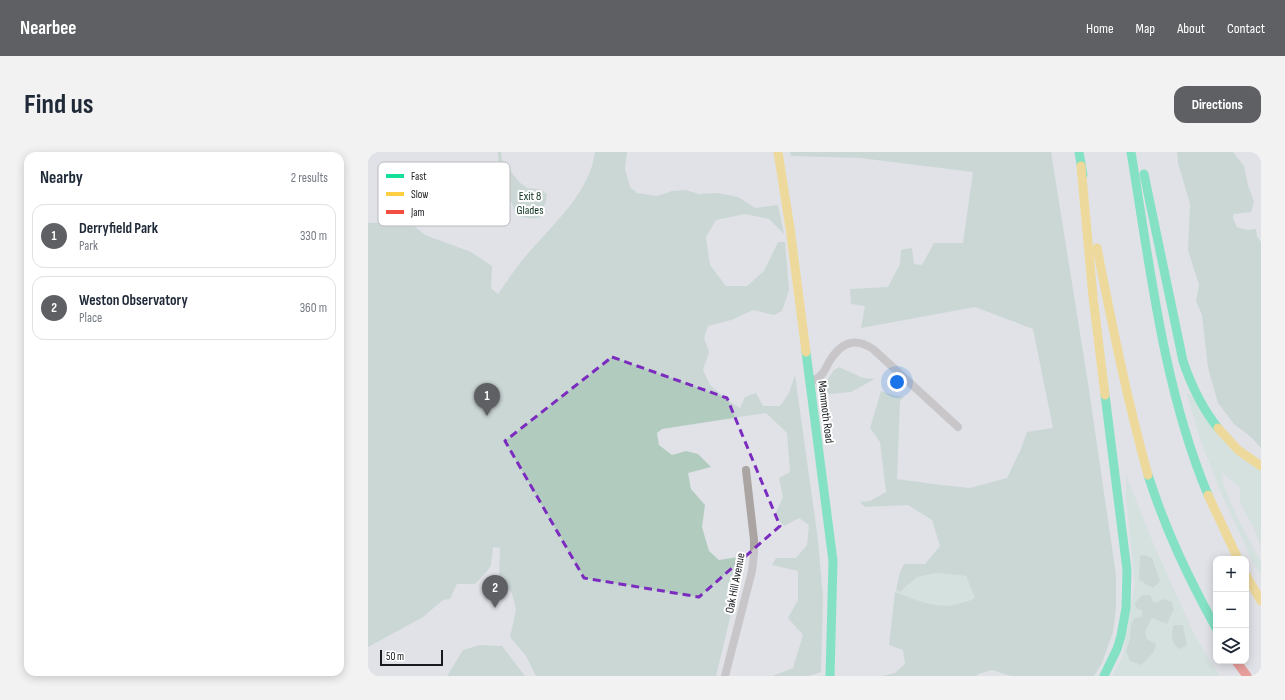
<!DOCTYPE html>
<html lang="en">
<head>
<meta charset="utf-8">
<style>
  body { margin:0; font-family:"Sofia Sans Condensed",sans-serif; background:#f2f2f3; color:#1f2937 }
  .controls { position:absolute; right:12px; bottom:12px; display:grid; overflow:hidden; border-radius:8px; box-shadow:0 2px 10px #0003 }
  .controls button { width:36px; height:36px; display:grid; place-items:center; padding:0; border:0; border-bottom:1px solid #e0e1e3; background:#fff; color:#1f2937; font:20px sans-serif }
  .scale { position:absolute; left:12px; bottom:10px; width:63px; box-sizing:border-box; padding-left:4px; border:2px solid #181a1d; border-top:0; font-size:11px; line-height:14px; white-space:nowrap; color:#181a1d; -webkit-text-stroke:3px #fff; paint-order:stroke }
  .you { position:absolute; left:529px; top:230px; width:14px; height:14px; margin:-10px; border:3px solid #fff; border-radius:50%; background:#1a73e8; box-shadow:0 0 0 6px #1a73e833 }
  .badge { display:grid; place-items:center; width:26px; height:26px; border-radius:50%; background:#5e6064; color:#fff; font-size:13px; font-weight:700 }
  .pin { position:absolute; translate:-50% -33px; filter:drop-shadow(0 1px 2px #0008) }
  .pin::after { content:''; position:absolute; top:21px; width:14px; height:12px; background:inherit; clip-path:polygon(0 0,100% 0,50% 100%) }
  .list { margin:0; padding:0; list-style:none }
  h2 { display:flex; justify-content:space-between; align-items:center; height:52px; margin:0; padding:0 16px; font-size:17px }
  h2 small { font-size:13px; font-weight:400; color:#747a83 }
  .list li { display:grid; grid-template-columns:26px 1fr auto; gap:12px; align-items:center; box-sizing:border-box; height:64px; margin:0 8px 8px; padding:0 8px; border:1px solid #e0e1e3; border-radius:12px }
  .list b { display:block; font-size:15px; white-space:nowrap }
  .list p { margin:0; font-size:13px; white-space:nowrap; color:#747a83 }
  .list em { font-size:13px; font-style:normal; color:#747a83 }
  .icon { flex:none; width:22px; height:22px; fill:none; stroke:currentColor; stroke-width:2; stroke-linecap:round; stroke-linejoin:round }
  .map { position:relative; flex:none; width:893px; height:524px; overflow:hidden; border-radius:12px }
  header { display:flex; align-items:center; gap:24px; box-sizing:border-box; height:56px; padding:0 20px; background:#5e6064; color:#fff }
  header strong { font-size:19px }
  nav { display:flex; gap:22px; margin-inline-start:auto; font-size:14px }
  .intro { display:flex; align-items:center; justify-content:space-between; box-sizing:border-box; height:96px; padding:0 24px }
  h1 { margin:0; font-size:28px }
  .button { padding:10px 18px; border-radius:12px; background:#5e6064; color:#fff; font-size:14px; font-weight:700 }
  main { display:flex; gap:24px; padding:0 24px }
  aside { flex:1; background:#fff; border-radius:12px; box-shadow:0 2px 10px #0003 }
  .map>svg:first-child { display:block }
  .green { fill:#c7e0d4; fill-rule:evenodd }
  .forest { fill:#b1cbbe }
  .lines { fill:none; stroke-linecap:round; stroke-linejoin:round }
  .street { stroke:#aaa4a2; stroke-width:8 }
  .fast { stroke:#16e098; stroke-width:9 }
  .slow { stroke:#ffcf43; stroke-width:9 }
  .jam { stroke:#f24e42; stroke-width:9 }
  .marked { fill:none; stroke:#7b2cbf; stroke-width:3; stroke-dasharray:8 5; stroke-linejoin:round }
  .labels { text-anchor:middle; stroke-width:4; stroke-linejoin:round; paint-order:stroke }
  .park-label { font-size:12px; fill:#0c321e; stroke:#fff }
  .street-label { font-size:12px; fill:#181a1d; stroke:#fff }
  .key { fill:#fff; stroke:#bababb; stroke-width:1 }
  .key-label { font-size:11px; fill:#181a1d }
</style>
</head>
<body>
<header>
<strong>Nearbee</strong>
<nav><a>Home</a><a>Map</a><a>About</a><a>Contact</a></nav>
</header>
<div class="intro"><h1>Find us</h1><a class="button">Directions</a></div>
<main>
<aside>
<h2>Nearby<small>2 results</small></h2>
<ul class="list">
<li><span class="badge">1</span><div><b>Derryfield Park</b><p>Park</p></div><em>330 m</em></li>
<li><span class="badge">2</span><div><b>Weston Observatory</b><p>Place</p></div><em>360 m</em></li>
</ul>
</aside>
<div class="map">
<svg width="893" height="524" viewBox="0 0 893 524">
  <rect width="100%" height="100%" fill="#e0e2e8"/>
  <!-- green -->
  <g class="green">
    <polygon points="821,241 893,319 893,395 885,374 872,351 872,336 855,321 853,317 856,334 869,365 893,410 893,423 885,411 851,336 831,284 819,242"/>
    <path d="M 758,323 L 786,393 L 826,482 L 852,524 L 744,524 L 754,506 L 767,433 L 758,343 ZM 785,449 L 802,467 L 799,472 L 784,466 L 777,480 L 779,487 L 787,500 L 779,506 L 758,499 C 761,488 762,477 766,466 L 773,465 L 775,459 Z"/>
    <polygon points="568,421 598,424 607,446 588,453 564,453 527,440 528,438 533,440 549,425"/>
  </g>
  <!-- forest -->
  <g class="forest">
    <path d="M 130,0 L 133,0 L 134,8 L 151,30 L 159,36 L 171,37 L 179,42 L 178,49 L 172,65 C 164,68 154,66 148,61 L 131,22 Z"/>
    <path d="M 227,0 L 259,0 L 257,17 L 262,35 L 269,41 L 289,44 L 304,39 L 318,38 L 331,42 L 350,41 L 370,45 L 387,56 L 410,53 L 416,82 L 401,67 L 377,62 L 348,68 L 338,85 L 342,113 L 358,134 L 379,134 L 396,119 L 410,90 L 417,90 L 421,138 L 414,159 L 406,163 L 385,158 L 363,168 L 340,174 L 336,186 L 341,200 L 335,218 L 342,233 L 362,250 L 372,256 L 377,245 L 388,241 L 395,254 L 412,254 L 421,241 L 427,223 L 450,388 L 455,445 L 453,520 L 441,524 L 404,524 L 425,516 L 435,483 L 420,466 L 430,448 L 430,419 L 404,413 L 408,406 L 428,406 L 439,393 L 441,373 L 431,366 L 416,374 L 407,363 L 415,345 L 411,326 L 422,320 L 419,281 L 398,261 L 294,277 L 289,281 L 291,293 L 304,303 L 318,299 L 330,302 L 343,315 L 320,321 L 323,337 L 337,353 L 334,375 L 341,399 L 351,408 L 377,404 L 348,524 L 168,524 L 158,504 L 142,485 L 148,458 L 144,441 L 131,426 L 132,396 L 125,395 L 123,413 L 120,418 L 107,432 L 89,432 L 82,447 L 75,448 L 55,465 L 0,495 L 0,71 L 21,70 L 46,74 L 57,83 L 103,100 L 124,114 L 123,136 L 130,142 C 139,129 147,117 157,105 C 183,74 222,41 227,0 Z"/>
    <path d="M 422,0 L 683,0 L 720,231 L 748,423 L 748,456 L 745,480 L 734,511 L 726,524 L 643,524 L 624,518 L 610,522 L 608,524 L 514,524 L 527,521 L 537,512 L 535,498 L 521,493 L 527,440 C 559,451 574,461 607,446 L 598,424 L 568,421 L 549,425 L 532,440 L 528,438 L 532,420 L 536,412 L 557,412 L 572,394 L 564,368 L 540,353 L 497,355 L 492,350 L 502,349 L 518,340 L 512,290 L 502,276 L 513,239 L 525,243 L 536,245 L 532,249 L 529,327 L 573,333 L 602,336 L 639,326 L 653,297 L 659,280 L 685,276 L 665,177 L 607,155 L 493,176 L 497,154 L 483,152 L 482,137 L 520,135 L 532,112 L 533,98 L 544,96 L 546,112 L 554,113 L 566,91 L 595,91 L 605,20 L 492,6 L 423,4 Z"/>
    <polygon points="809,0 865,0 876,14 880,33 886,50 883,60 866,62 865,66 869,75 879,78 888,77 889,84 893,90 893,296 883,285 866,272 850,251 840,216 834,163 828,149 831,133 820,98 822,52 810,11"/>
    <polygon points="471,215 495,226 507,227 483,240 461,242 453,237 466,218"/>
    <polygon points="776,403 784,406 792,429 785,436 771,428 772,404"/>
    <polygon points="774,443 782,443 785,449 788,451 795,447 804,450 806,457 799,472 784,466 777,480 779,487 788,492 786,500 773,513 762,509 758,499 761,489 763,474 766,466 773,465 775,459 768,456 767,451"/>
    <path d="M 806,473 L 815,473 L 819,493 L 813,497 C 803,494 802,482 806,473 Z"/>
    <polygon points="112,493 134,494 157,524 79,524 95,498"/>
  </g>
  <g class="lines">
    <!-- street -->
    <g class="street">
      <path d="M 442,231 C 446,228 451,226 455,221 C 457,218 459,214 461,210 C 472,192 485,184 505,197 L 590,275"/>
      <polyline points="357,524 384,419 386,402 386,388 378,318"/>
    </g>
    <!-- fast -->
    <g class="fast">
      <polyline points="711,0 715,23"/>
      <path d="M 763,0 C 782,114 795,235 840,343"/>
      <path d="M 776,22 L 815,209 C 823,233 834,256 850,276"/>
      <polyline points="438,200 465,409 462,524"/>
      <path d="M 780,323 C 798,379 820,425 848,476"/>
      <polyline points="736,524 749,497 753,484 758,456 759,418 737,243"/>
    </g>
    <!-- slow -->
    <g class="slow">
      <polyline points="410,0 422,76 438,200"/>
      <polyline points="713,14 725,145 737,243"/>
      <path d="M 729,96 C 744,172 759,248 780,323"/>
      <polyline points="850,276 870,298 893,314"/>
      <polyline points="840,343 870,407"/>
      <polyline points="878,423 893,449"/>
    </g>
    <!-- jam -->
    <polyline class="jam" points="868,509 879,524"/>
  </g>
  <!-- marked area -->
  <path d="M0 0H893V524H0ZM 244,205 L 359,246 L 412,374 L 331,445 L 216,426 L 137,289 Z" fill="#e0e2e8" fill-opacity=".55" fill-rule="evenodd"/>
  <path class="marked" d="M 244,205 L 359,246 L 412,374 L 331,445 L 216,426 L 137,289 Z"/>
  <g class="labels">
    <!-- park labels -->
    <g class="park-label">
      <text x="162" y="48">Exit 8<tspan x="162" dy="14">Glades</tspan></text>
    </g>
    <!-- street labels -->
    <g class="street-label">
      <text transform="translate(458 260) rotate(83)" y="4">Mammoth Road</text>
      <text transform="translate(367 431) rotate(-79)" y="4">Oak Hill Avenue</text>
    </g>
  </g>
  <!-- legend -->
  <rect x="10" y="10" width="132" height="64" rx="6" class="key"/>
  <rect x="18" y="22" width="18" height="4" fill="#16e098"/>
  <rect x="18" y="40" width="18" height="4" fill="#ffcf43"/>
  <rect x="18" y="58" width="18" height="4" fill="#f24e42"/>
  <g class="key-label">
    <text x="43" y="28">Fast</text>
    <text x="43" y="46">Slow</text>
    <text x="43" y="64">Jam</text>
  </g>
</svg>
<div class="controls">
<button>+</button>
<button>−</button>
<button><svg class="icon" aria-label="layers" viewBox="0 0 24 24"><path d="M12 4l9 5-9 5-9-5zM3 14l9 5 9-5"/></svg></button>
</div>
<div class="scale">50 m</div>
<div class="you"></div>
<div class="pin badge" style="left:119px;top:264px">1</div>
<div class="pin badge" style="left:127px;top:456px">2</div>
</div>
</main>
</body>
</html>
